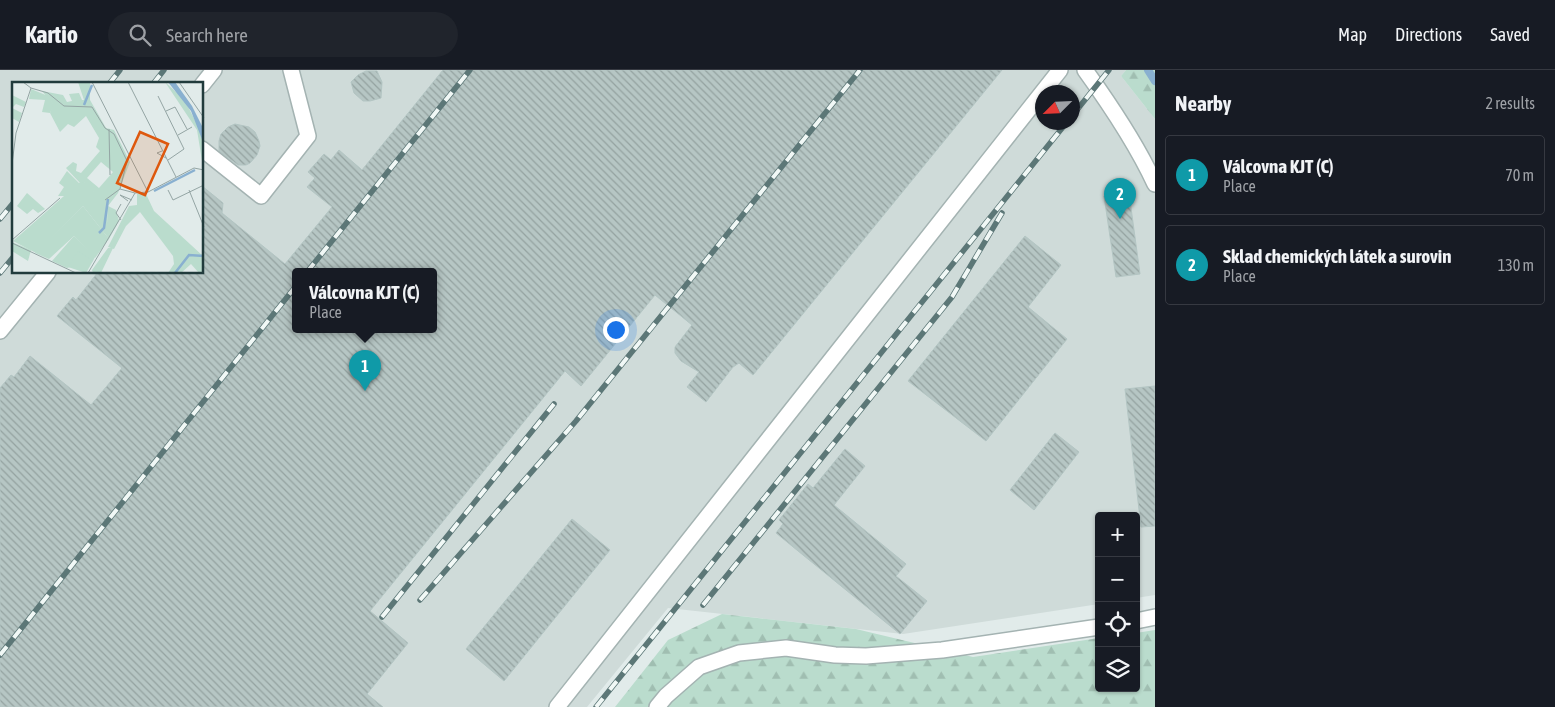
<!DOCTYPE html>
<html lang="en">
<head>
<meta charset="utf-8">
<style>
  body { margin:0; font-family:"Asap Condensed",sans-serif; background:#20242c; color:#f1f3f6 }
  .controls { position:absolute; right:15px; bottom:15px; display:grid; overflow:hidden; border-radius:5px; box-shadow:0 1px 4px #0004 }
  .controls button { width:45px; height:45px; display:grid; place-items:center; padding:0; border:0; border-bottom:1px solid #363941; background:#171b24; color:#f1f3f6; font:25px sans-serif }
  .compass { position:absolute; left:1035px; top:15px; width:45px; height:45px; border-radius:50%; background:#171b24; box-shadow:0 1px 4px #0004; rotate:246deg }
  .you { position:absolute; left:615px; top:259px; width:18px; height:18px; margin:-12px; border:4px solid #fff; border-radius:50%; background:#1a73e8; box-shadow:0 0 0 8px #1a73e833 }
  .badge { display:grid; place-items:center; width:32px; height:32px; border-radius:50%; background:#ea580c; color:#fff; font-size:16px; font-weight:700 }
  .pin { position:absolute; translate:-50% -41px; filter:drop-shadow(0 1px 2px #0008) }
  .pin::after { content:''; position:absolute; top:26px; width:18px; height:15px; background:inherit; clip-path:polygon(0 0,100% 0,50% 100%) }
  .popup { position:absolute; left:292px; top:198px; width:145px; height:65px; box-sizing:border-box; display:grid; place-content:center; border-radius:5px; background:#171b24; filter:drop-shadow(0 1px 4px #0005); font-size:16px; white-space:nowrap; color:#9ea1a6 }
  .popup b { font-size:19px; color:#f1f3f6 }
  .popup::after { content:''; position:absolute; left:50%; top:100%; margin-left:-10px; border:10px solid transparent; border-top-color:#171b24 }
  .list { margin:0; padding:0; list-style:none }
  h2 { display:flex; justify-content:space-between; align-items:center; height:65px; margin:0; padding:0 20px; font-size:21px }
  h2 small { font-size:16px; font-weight:400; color:#9ea1a6 }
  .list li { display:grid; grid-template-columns:32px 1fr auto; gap:15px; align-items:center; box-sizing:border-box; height:80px; margin:0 10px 10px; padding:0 10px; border:1px solid #363941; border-radius:5px }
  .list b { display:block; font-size:19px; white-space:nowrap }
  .list p { margin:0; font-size:16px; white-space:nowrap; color:#9ea1a6 }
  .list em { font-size:16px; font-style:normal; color:#9ea1a6 }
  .icon { flex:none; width:28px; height:28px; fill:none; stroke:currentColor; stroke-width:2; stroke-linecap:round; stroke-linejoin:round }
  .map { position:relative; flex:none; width:1155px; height:637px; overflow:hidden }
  header { display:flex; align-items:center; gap:30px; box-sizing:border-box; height:70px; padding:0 25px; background:#171b24; border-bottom:1px solid #363941 }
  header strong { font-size:24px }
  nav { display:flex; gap:28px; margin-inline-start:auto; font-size:18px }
  .search { width:350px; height:45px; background:#20242c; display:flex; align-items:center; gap:12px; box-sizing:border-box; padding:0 18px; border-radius:28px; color:#9ea1a6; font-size:19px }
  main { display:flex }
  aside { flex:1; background:#171b24 }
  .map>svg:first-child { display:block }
  .built { fill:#cfdbd9; fill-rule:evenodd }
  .forest { fill:url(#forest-firs) }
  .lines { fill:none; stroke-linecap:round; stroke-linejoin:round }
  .stream { stroke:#89b0d0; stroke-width:8 }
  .building { fill:url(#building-back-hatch); stroke:#b3c5c3; fill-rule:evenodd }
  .minor-casing { stroke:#a4b3b2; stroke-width:18 }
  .minor { stroke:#fff; stroke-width:15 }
  .rail-casing { stroke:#5c7777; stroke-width:5.5 }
  .rail { stroke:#f1f8f6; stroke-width:4; stroke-dasharray:11; stroke-linecap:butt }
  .inset-river { fill:none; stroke:#89b0d0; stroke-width:2.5 }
  .inset-road { fill:none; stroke:#94a5a4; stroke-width:1 }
  .view { fill:#de580e; fill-opacity:0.15; stroke:#de580e; stroke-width:2.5 }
  .inset-edge { fill:none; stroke:#213b3c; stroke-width:2.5 }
</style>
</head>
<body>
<header>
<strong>Kartio</strong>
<div class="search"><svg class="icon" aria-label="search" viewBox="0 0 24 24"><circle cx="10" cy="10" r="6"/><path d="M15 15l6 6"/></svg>Search here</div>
<nav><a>Map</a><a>Directions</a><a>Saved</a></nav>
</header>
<main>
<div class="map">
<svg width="1155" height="637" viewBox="0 0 1155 637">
  <defs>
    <pattern id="forest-firs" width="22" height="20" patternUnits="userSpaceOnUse" patternTransform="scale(1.25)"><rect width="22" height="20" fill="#badccd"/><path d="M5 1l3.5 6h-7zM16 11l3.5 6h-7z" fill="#a0beb1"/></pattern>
    <pattern id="building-back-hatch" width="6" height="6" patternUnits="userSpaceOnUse" patternTransform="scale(1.25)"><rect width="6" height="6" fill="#b6c6c4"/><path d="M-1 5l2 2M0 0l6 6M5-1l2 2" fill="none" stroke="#94a2a0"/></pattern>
  </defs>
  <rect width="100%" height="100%" fill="#e1ebea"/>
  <!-- built -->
  <path class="built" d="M 0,0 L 1126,0 L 1121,6 L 1155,49 L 1155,525 L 1136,528 L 1136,446 L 1099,446 L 1099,534 L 903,564 L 668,538 L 587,637 L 0,637 ZM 14,14 L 202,14 L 202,202 L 14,202 ZM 1042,22 L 1072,22 L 1072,52 L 1042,52 ZM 296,202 L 434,202 L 434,260 L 296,260 Z"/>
  <!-- forest -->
  <g class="forest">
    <polygon points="1126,0 1155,0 1155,49 1121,6"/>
    <polygon points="722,544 856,559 973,587 1099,568 1099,618 1136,618 1136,563 1155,560 1155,637 615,637 668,570"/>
  </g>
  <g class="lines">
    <!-- stream -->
    <polyline class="stream" points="1148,0 1155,11"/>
  </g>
  <!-- building -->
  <g class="building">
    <path d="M 443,0 L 1002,0 L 753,305 L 739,293 L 733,297 L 706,332 L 687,317 L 699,302 L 681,291 L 675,283 L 675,277 L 692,255 L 655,225 L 581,316 L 565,301 L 370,541 L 408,573 L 367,624 L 383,637 L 0,637 L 0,318 L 11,305 L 14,307 L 30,286 L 91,335 L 122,298 L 57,246 L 73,227 L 76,230 L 98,202 L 202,202 L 202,116 L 223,133 L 222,143 L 285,194 L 332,137 L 307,117 L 315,108 L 308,102 L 324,84 L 331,90 L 339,80 L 362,100 ZM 296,202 L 434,202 L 434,260 L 296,260 Z"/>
    <polygon points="366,1 377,1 382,12 381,28 370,31 363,31 354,23 351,12 358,5"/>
    <polygon points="235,54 249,57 255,62 259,71 260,76 257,85 250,93 246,95 238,95 219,81 219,71 221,64 228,57"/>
    <polygon points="1129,123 1140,204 1116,207 1104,126"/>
    <polygon points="1025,166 1061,195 1028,237 1067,269 986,371 908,311"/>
    <polygon points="1155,316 1155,456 1141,457 1125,319"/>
    <polygon points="1055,363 1079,382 1034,440 1010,420"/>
    <polygon points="845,379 865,396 834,435 906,494 896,506 927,531 900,564 776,463 783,454 779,450 808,414 813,418"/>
    <polygon points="572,449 610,480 504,611 466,579"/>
  </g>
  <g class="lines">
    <!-- minor casing -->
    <g class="minor-casing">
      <g id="minor">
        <path d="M 1085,0 C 1111,36 1136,73 1155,114"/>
        <polyline points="202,15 214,0"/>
        <polyline points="202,79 261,126 308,66 291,0"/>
        <polyline points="0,261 48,202"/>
        <polyline points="1136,551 1155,547"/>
        <polyline points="557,637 1060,0"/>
        <polyline points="657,637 666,626 699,597 739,583 786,578 835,585 866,586 942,580 1099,557"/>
      </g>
    </g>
    <!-- minor -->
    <use href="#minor" class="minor"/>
    <!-- rail casing -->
    <g class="rail-casing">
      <g id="rail">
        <polyline points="109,14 120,0"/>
        <polyline points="153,14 164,0"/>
        <polyline points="1072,46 1109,0"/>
        <polyline points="0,149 14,132"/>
        <polyline points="307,202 470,0"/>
        <polyline points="0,203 14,186"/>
        <polyline points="420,530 576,351 860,0"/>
        <polyline points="703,535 952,227 1002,143"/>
        <polyline points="382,547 554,334"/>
        <polyline points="0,585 296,216"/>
        <polyline points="596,637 1067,52"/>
      </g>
    </g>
    <!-- rail -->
    <use href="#rail" class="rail"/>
  </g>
  <!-- overview -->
  <g transform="translate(12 12)">
    <rect width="191" height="191" fill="#e1ebea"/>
    <path d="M 19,7 L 36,14 L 42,23 L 38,31 L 30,30 L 33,18 L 17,17 ZM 0,13 L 14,20 L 12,25 L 4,22 L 0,26 L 10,31 L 7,40 L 0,36 ZM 55,89 L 67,101 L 71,99 L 78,104 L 83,111 L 76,121 L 95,141 L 96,124 L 104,128 L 107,139 L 97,157 L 71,124 L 24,171 L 1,159 L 52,114 L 46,114 L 52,105 L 47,101 ZM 15,111 L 33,127 L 26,131 L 21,127 L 15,132 L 5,124 ZM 62,154 L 83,175 L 81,179 L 55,186 L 40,179 ZM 96,166 L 101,166 L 89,191 L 81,191 L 80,188 Z" fill="#badccd"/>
    <path d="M 66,0 L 78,0 L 78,18 L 94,46 L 102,48 L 118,80 L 106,111 L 96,124 L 95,142 L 75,121 L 82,110 L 72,100 L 68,101 L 54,86 L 61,80 L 65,82 L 64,89 L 69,91 L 88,69 L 84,65 L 87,56 L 74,34 L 62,45 L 56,42 L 48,50 L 38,31 L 41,22 L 30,9 L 51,13 L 55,20 L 60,19 L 57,12 L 67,11 L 70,18 L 72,18 ZM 89,80 L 101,90 L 87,106 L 75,96 ZM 153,0 L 172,17 L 186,44 L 191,60 L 191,85 L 185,48 ZM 125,112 L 134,112 L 142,129 L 191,174 L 191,190 L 187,191 L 179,182 L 169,191 L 156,191 L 162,182 L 161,174 L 128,130 L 114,144 L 102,167 L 96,165 L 117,124 L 125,123 ZM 71,124 L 97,157 L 83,176 L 62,154 L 37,177 L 23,171 ZM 0,160 L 19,168 L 16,179 L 0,169 Z" fill="#badccd" fill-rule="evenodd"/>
    <path d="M 66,169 L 81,179 L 74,191 L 56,185 Z" fill="#badccd"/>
    <path d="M 156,0 L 163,0 L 180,24 L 191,46 L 191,60 L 179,29 Z" fill="#89b0d0"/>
    <path class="inset-river" d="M 72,23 L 80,3M 142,109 L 183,88M 87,151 L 92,146 L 96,117M 163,191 L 177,173 L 192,174"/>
    <path class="inset-road" d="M 11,0 L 19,6 L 36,11 L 52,24 L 80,25 L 93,46 L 102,52 L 115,79 L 108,107 L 123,111M 80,0 L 136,110M 116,0 L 164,95M 167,0 L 192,36M 146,14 L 172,67 L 156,78M 154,29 L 163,25 L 175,47M 97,47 L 98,93M 166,53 L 180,45M 150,69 L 145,71 L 154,76M 0,82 L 4,51 L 19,6M 156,108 L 161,118 L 192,103M 177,108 L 192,145M 93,118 L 108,107M 116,119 L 108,113 L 120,118M 109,138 L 104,131 L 109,122M 0,158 L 48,116M 0,161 L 64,191M 76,191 L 123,111 L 136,110 L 182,86 L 192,88"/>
    <path class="view" d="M 128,50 L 156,62 L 133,113 L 105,101 Z"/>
    <rect width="191" height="191" class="inset-edge"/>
  </g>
</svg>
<div class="controls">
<button>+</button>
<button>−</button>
<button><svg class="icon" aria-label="locate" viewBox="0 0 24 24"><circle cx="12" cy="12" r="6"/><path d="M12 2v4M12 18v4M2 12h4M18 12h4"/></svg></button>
<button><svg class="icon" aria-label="layers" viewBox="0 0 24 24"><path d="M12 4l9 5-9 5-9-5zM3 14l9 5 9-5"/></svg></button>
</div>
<svg class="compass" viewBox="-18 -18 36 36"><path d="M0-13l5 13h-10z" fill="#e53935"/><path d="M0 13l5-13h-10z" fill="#9ea1a6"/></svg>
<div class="you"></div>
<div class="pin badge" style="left:365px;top:321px;background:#0f9aa8">1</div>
<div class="popup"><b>Válcovna KJT (C)</b>Place</div>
<div class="pin badge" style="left:1120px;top:149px;background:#0f9aa8">2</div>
</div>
<aside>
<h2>Nearby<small>2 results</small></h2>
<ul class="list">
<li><span class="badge" style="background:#0f9aa8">1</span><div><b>Válcovna KJT (C)</b><p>Place</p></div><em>70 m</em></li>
<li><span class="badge" style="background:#0f9aa8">2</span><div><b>Sklad chemických látek a surovin</b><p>Place</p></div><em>130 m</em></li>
</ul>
</aside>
</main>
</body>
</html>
